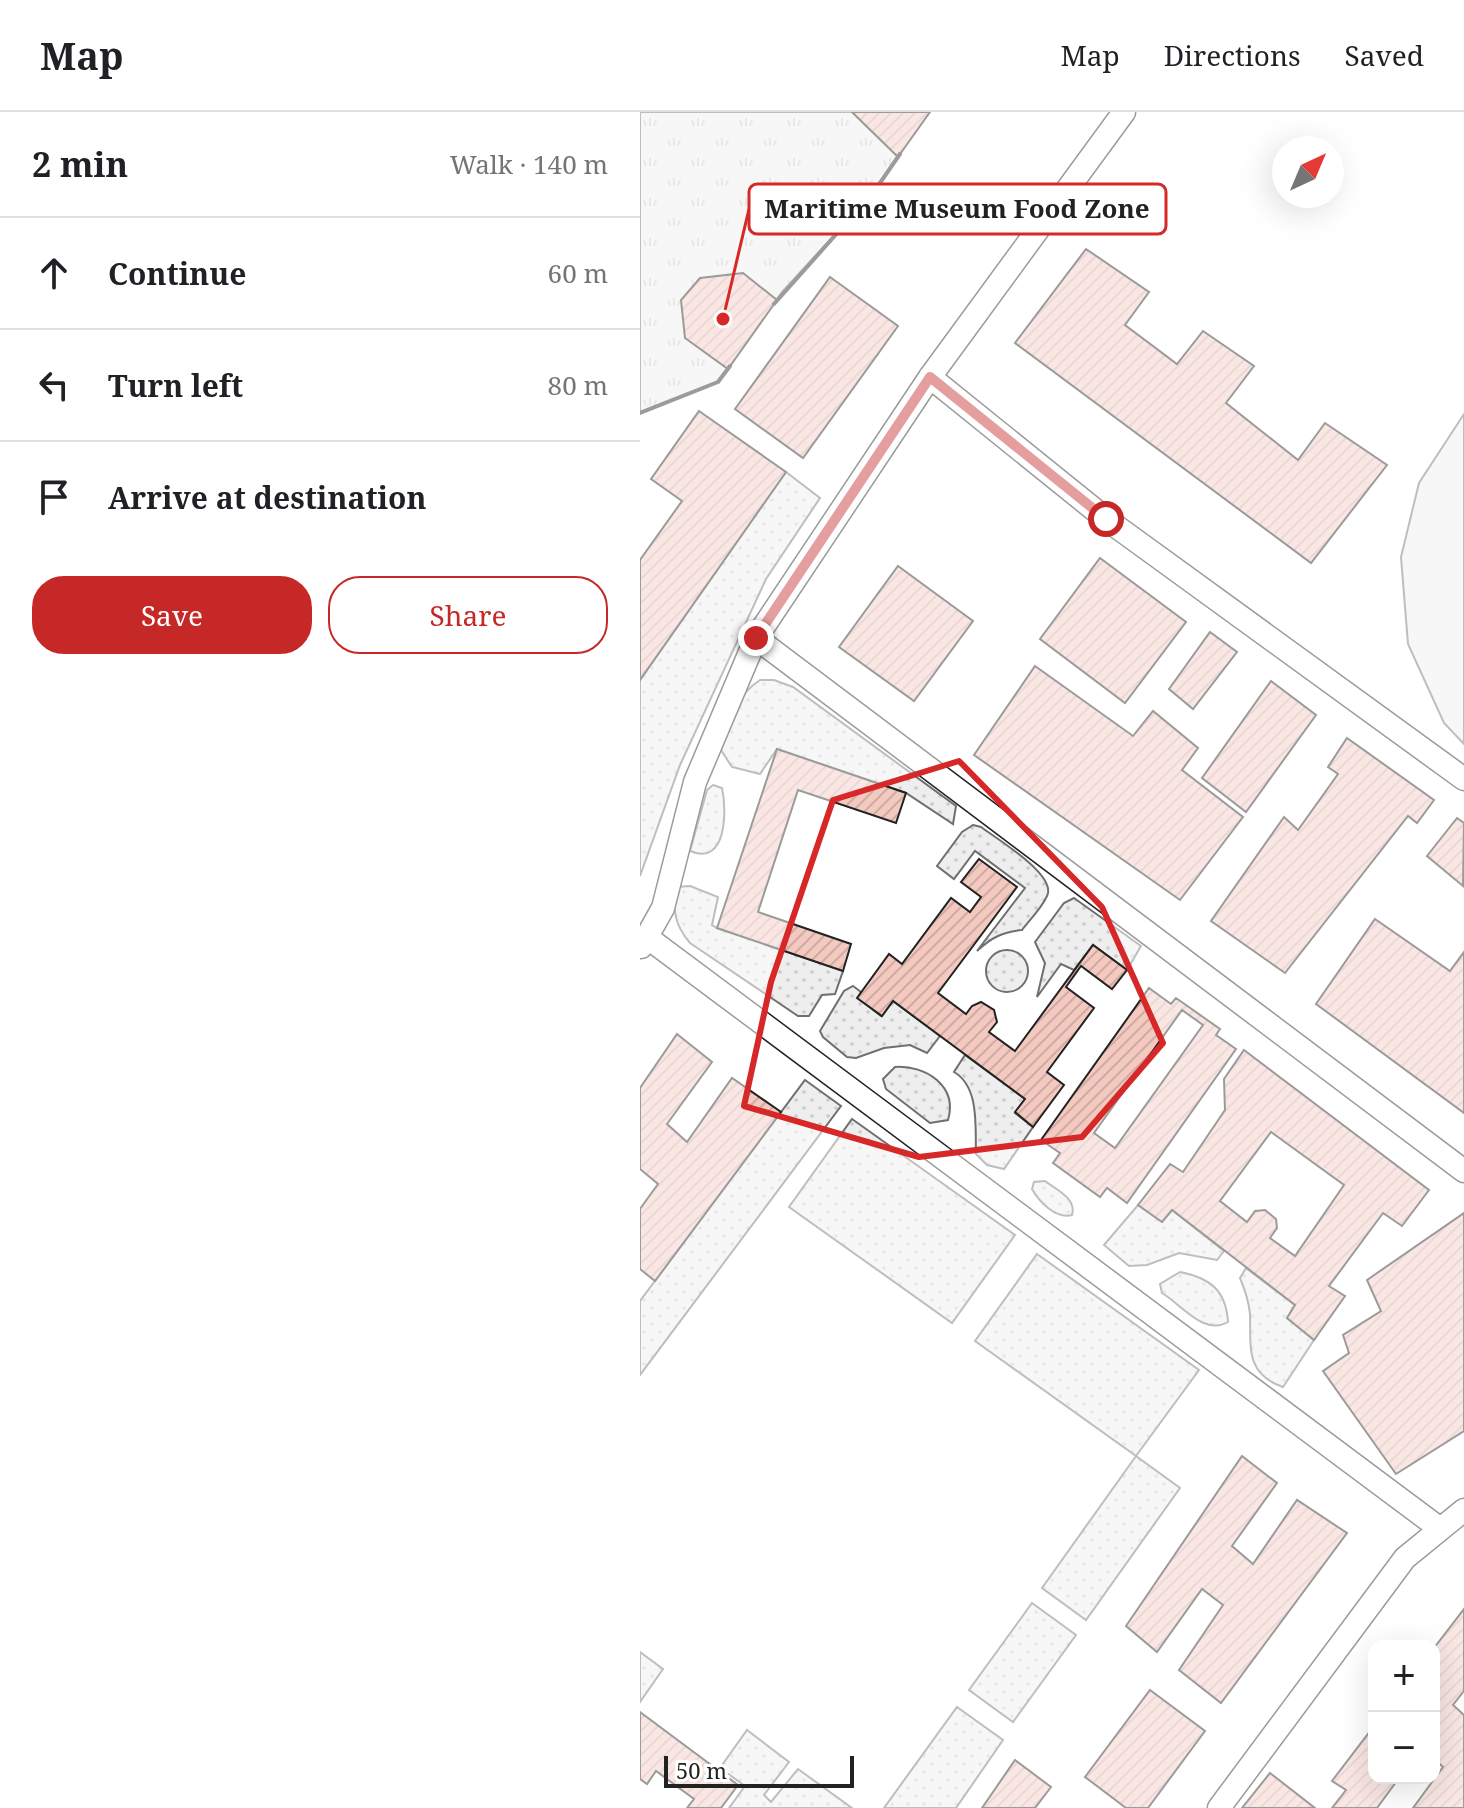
<!DOCTYPE html>
<html lang="en">
<head>
<meta charset="utf-8">
<style>
  body { margin:0; font-family:"Noto Serif",serif; background:#f6f6f6; color:#202124 }
  .controls { position:absolute; right:24px; bottom:24px; display:grid; overflow:hidden; border-radius:16px; box-shadow:0 8px 32px #0002 }
  .controls button { width:72px; height:72px; display:grid; place-items:center; padding:0; border:0; border-bottom:2px solid #e0e0e0; background:#fff; color:#202124; font:40px sans-serif }
  .compass { position:absolute; left:632px; top:24px; width:72px; height:72px; border-radius:50%; background:#fff; box-shadow:0 8px 32px #0002; rotate:44deg }
  .scale { position:absolute; left:24px; bottom:20px; width:190px; box-sizing:border-box; padding-left:8px; border:4px solid #222; border-top:0; font-size:22px; line-height:28px; white-space:nowrap; color:#222; -webkit-text-stroke:6px #fff; paint-order:stroke }
  .stop { position:absolute; width:24px; height:24px; margin:-18px; border:6px solid #c62828; border-radius:50%; background:#fff }
  .stop.end { background:#c62828; border-color:#fff; box-shadow:0 2px 8px #0008 }
  .list { margin:0; padding:0; list-style:none }
  h2 { display:flex; justify-content:space-between; align-items:center; height:104px; margin:0; padding:0 32px; font-size:34px }
  h2 small { font-size:26px; font-weight:400; color:#757577 }
  .list li { display:grid; grid-template-columns:52px 1fr auto; gap:24px; align-items:center; box-sizing:border-box; height:112px; padding:0 32px; border-top:2px solid #e0e0e0 }
  .list b { display:block; font-size:30px; white-space:nowrap }
  .list em { font-size:26px; font-style:normal; color:#757577 }
  .actions { display:flex; gap:16px; padding:24px 32px }
  .actions a { flex:1; padding:18px 0; border:2px solid #c62828; border-radius:32px; text-align:center; font-size:28px; color:#c62828 }
  .actions .main { background:#c62828; color:#fff }
  .icon { flex:none; width:44px; height:44px; fill:none; stroke:currentColor; stroke-width:2; stroke-linecap:round; stroke-linejoin:round }
  .map { position:relative; flex:none; width:824px; height:1696px; overflow:hidden }
  header { display:flex; align-items:center; gap:48px; box-sizing:border-box; height:112px; padding:0 40px; background:#fff; border-bottom:2px solid #e0e0e0 }
  header strong { font-size:38px }
  nav { display:flex; gap:44px; margin-inline-start:auto; font-size:28px }
  main { display:flex }
  aside { flex:1; background:#fff }
  .map>svg:first-child { display:block }
  .grass { fill:url(#grass-dots); stroke:#6f6f6f; stroke-width:2 }
  .park { fill:url(#park-tufts); stroke:#6f6f6f; stroke-width:2 }
  .pitch { fill:#eee; stroke:#6f6f6f; stroke-width:2 }
  .building { fill:url(#building-hatch); stroke:#222; stroke-width:2; fill-rule:evenodd }
  .lines { fill:none; stroke-linecap:round; stroke-linejoin:round }
  .minor-casing { stroke:#222; stroke-width:25 }
  .minor { stroke:#fff; stroke-width:22 }
  .wall { stroke:#222; stroke-width:4 }
  .route { stroke:#c62828; stroke-width:10 }
  .marked { fill:none; stroke:#d62828; stroke-width:6; stroke-linejoin:round }
  .leader { fill:none; stroke:#d62828; stroke-width:3 }
  .callout-dot { fill:#d62828; stroke:#fff; stroke-width:3 }
  .callout { fill:#fff; stroke:#d62828; stroke-width:3 }
  .callout-label { font-size:26px; text-anchor:middle; font-weight:bold; fill:#222 }
</style>
</head>
<body>
<header>
<strong>Map</strong>
<nav><a>Map</a><a>Directions</a><a>Saved</a></nav>
</header>
<main>
<aside>
<h2>2 min<small>Walk · 140 m</small></h2>
<ul class="list">
<li><svg class="icon" aria-label="ahead" viewBox="0 0 24 24"><path d="M12 20V5M6 11l6-6 6 6"/></svg><div><b>Continue</b></div><em>60 m</em></li>
<li><svg class="icon" aria-label="left" viewBox="0 0 24 24"><path d="M17 20v-9H6M10 6l-5 5 5 5"/></svg><div><b>Turn left</b></div><em>80 m</em></li>
<li><svg class="icon" aria-label="arrive" viewBox="0 0 24 24"><path d="M6 21V4h12l-3 4 3 4H6"/></svg><div><b>Arrive at destination</b></div></li>
</ul>
<div class="actions"><a class="main">Save</a><a>Share</a></div>
</aside>
<div class="map">
<svg width="824" height="1696" viewBox="0 0 824 1696">
  <defs>
    <pattern id="grass-dots" width="8" height="8" patternUnits="userSpaceOnUse" patternTransform="scale(2)"><rect width="8" height="8" fill="#eee"/><path d="M2 2h.1M6 6h.1" fill="none" stroke="#ccc" stroke-width="1.8" stroke-linecap="round"/></pattern>
    <pattern id="park-tufts" width="24" height="20" patternUnits="userSpaceOnUse" patternTransform="scale(2)"><rect width="24" height="20" fill="#eee"/><path d="M3 7l-1-3M5 7V3M7 7l1-3M15 17l-1-3M17 17v-4M19 17l1-3" fill="none" stroke="#ccc"/></pattern>
    <pattern id="building-hatch" width="6" height="6" patternUnits="userSpaceOnUse" patternTransform="scale(2)"><rect width="6" height="6" fill="#f3c9c0"/><path d="M-1 1l2-2M0 6l6-6M5 7l2-2" fill="none" stroke="#d0aca5"/></pattern>
  </defs>
  <rect width="100%" height="100%" fill="#fff"/>
  <!-- grass -->
  <g class="grass">
    <polygon points="146,360 180,386 126,467 40,653 0,764 0,568"/>
    <path d="M 120,568 L 134,568 L 153,575 L 316,694 L 313,712 L 266,681 L 137,637 L 120,662 L 92,655 L 81,638 C 90,610 94,585 120,568 Z"/>
    <path d="M 73,673 L 82,676 C 87,698 87,755 50,739 L 67,678 Z"/>
    <path d="M 333,713 L 341,715 C 357,727 412,760 408,781 C 405,793 390,807 382,818 C 363,820 352,825 337,839 L 385,776 L 335,739 L 314,767 L 297,754 L 322,720 Z"/>
    <path d="M 50,774 L 78,785 L 72,813 L 77,816 L 203,859 L 195,882 L 182,883 L 169,904 L 158,904 L 50,831 C 34,812 33,799 36,775 Z"/>
    <polygon points="434,786 501,834 487,858 453,833 434,858 421,852 397,885 405,851 395,830 424,791"/>
    <circle cx="367" cy="859" r="21"/>
    <polygon points="213,874 221,880 218,886 241,904 253,889 300,924 287,941 270,933 244,936 216,946 207,945 183,925 180,919 204,879"/>
    <path d="M 325,943 L 385,987 L 375,1001 L 393,1015 L 364,1057 L 347,1053 L 336,1042 C 335,1016 340,975 314,960 Z"/>
    <path d="M 255,955 C 286,953 318,974 308,1008 L 290,1011 L 246,977 L 243,967 Z"/>
    <polygon points="165,968 201,994 0,1263 0,1189"/>
    <polygon points="212,1007 375,1123 312,1211 149,1095"/>
    <path d="M 405,1069 C 417,1078 437,1087 432,1103 C 416,1107 400,1091 392,1077 L 394,1070 Z"/>
    <polygon points="498,1093 522,1110 532,1098 584,1139 577,1148 539,1141 507,1153 489,1154 464,1133"/>
    <polygon points="397,1142 559,1258 496,1344 540,1376 446,1508 402,1476 496,1344 335,1229"/>
    <path d="M 606,1156 L 655,1193 L 647,1206 L 674,1228 L 643,1275 C 605,1262 611,1235 610,1202 C 609,1190 605,1178 600,1166 Z"/>
    <path d="M 540,1160 C 570,1166 586,1178 588,1210 C 564,1224 542,1193 522,1181 L 520,1172 Z"/>
    <polygon points="392,1491 436,1523 373,1610 329,1578"/>
    <polygon points="0,1540 23,1557 0,1590"/>
    <polygon points="317,1595 363,1628 316,1696 244,1696"/>
    <polygon points="107,1618 149,1650 124,1683 131,1690 158,1657 212,1696 89,1696 105,1674 80,1656"/>
  </g>
  <!-- park -->
  <polygon class="park" points="0,0 212,0 258,45 233,81 142,180 78,270 0,301"/>
  <!-- pitch -->
  <polygon class="pitch" points="824,302 824,632 804,611 768,532 761,445 779,371"/>
  <!-- building -->
  <g class="building">
    <polygon points="212,0 290,0 258,45"/>
    <polygon points="446,137 509,180 485,213 537,252 563,219 614,254 586,291 658,348 685,311 747,353 671,451 375,231"/>
    <polygon points="103,161 137,188 88,257 45,226 41,188 60,166"/>
    <polygon points="190,165 258,214 163,346 95,297"/>
    <polygon points="59,299 146,360 0,568 0,448 42,389 11,367"/>
    <polygon points="460,446 546,510 485,591 400,527"/>
    <polygon points="258,454 333,509 274,589 199,535"/>
    <polygon points="570,520 597,540 553,597 529,577"/>
    <polygon points="395,554 493,624 513,599 558,636 542,658 603,705 540,788 334,643"/>
    <polygon points="631,569 676,603 606,700 562,666"/>
    <polygon points="707,626 794,688 777,711 768,704 645,861 571,809 644,705 658,718 698,662 688,655"/>
    <polygon points="137,637 266,681 256,711 158,678 118,800 211,832 203,859 77,816"/>
    <polygon points="817,706 824,711 823,774 787,744"/>
    <polygon points="339,747 377,775 298,881 326,902 332,894 341,890 354,898 357,910 349,920 375,939 453,833 487,858 472,877 441,854 426,875 454,896 407,960 424,973 393,1015 375,1000 385,987 253,889 242,904 217,886 249,842 262,852 311,786 330,800 341,785 321,770"/>
    <polygon points="735,807 810,859 824,840 824,1001 676,892"/>
    <path d="M 509,876 L 531,892 L 536,886 L 580,917 L 576,923 L 596,937 L 487,1091 L 467,1076 L 460,1085 L 413,1051 L 420,1041 L 401,1028 ZM 542,898 L 563,913 L 475,1036 L 454,1021 Z"/>
    <polygon points="37,922 72,950 27,1012 47,1030 92,966 141,1000 15,1169 0,1157 0,1097 18,1072 0,1057 0,976"/>
    <path d="M 604,938 L 789,1078 L 762,1114 L 743,1101 L 689,1174 L 705,1184 L 674,1228 L 647,1206 L 655,1193 L 532,1098 L 522,1110 L 498,1093 L 530,1052 L 543,1060 L 585,998 L 584,967 ZM 631,1020 L 704,1073 L 655,1144 L 630,1126 L 637,1116 L 636,1107 L 625,1098 L 615,1099 L 607,1110 L 580,1089 Z"/>
    <polygon points="824,1101 824,1319 756,1362 683,1259 709,1241 703,1223 741,1199 727,1168"/>
    <polygon points="602,1344 637,1371 592,1434 613,1452 657,1388 707,1421 581,1591 539,1558 583,1493 562,1477 517,1540 486,1514"/>
    <polygon points="824,1497 824,1579 813,1593 824,1603 824,1696 773,1696 803,1655 794,1647 794,1536"/>
    <polygon points="510,1578 565,1619 508,1696 486,1696 445,1665"/>
    <polygon points="0,1600 98,1673 81,1696 47,1696 54,1687 16,1659 7,1672 0,1667"/>
    <polygon points="734,1614 734,1666 759,1666 737,1696 692,1696 706,1678 692,1669"/>
    <polygon points="375,1648 411,1675 395,1696 342,1696"/>
    <polygon points="630,1661 675,1696 602,1696"/>
  </g>
  <g class="lines">
    <!-- minor casing -->
    <g class="minor-casing">
      <g id="minor">
        <polyline points="290,265 466,407 824,667"/>
        <polyline points="116,526 824,1059"/>
        <polyline points="8,826 799,1416"/>
        <polyline points="1,835 23,796 55,670 116,526 290,265 484,0"/>
        <polyline points="579,1696 765,1446 824,1398"/>
      </g>
    </g>
    <!-- minor -->
    <use href="#minor" class="minor"/>
    <!-- wall -->
    <g class="wall">
      <polyline points="134,192 233,81 260,42"/>
      <polyline points="0,301 78,270 90,254"/>
    </g>
  </g>
  <g class="lines">
    <!-- route -->
    <polyline class="route" points="116,526 290,265 466,407"/>
  </g>
  <!-- marked area -->
  <path d="M0 0H824V1696H0ZM 319,649 L 462,795 L 523,931 L 442,1025 L 279,1045 L 104,994 L 131,870 L 193,688 Z" fill="#fff" fill-opacity=".55" fill-rule="evenodd"/>
  <path class="marked" d="M 319,649 L 462,795 L 523,931 L 442,1025 L 279,1045 L 104,994 L 131,870 L 193,688 Z"/>
  <!-- callouts -->
  <path class="leader" d="M83 207L109 97"/>
  <circle class="callout-dot" cx="83" cy="207" r="8"/>
  <rect class="callout" x="109" y="72" width="417" height="50" rx="8"/>
  <g class="callout-label">
    <text x="317" y="106">Maritime Museum Food Zone</text>
  </g>
</svg>
<div class="controls">
<button>+</button>
<button>−</button>
</div>
<svg class="compass" viewBox="-18 -18 36 36"><path d="M0-13l5 13h-10z" fill="#e53935"/><path d="M0 13l5-13h-10z" fill="#757577"/></svg>
<div class="scale">50 m</div>
<div class="stop" style="left:466px;top:407px"></div>
<div class="stop end" style="left:116px;top:526px"></div>
</div>
</main>
</body>
</html>
